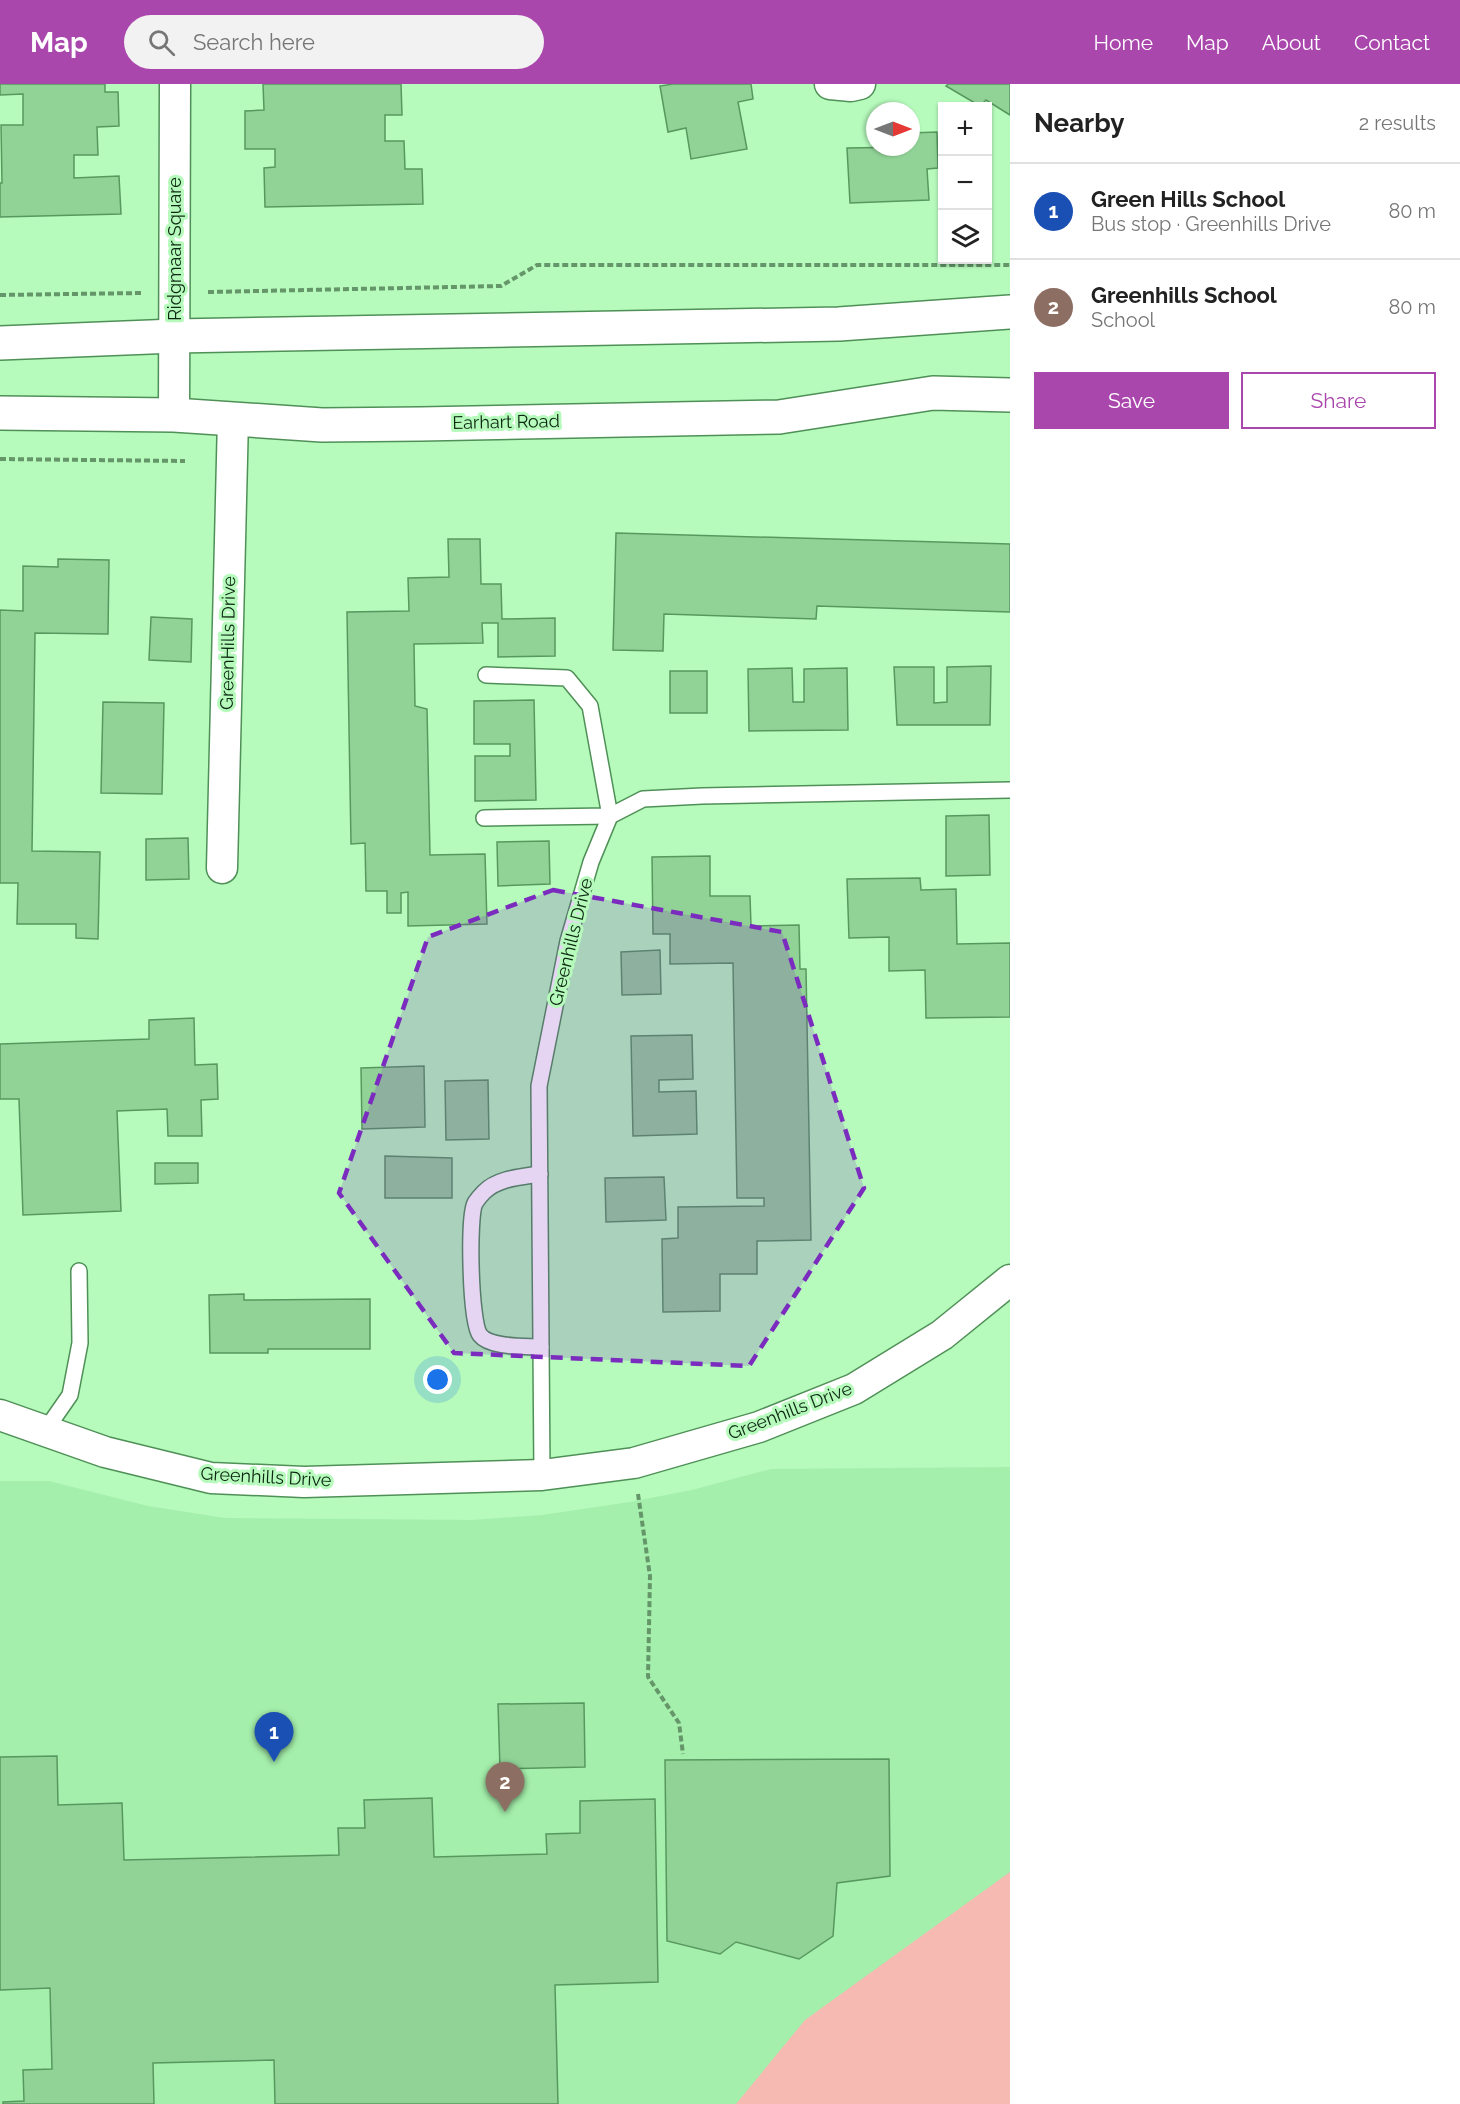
<!DOCTYPE html>
<html lang="en">
<head>
<meta charset="utf-8">
<style>
  body { margin:0; font-family:Raleway,sans-serif; background:#f2f2f2; color:#222 }
  .controls { position:absolute; right:18px; top:18px; display:grid; overflow:hidden; border-radius:0px; box-shadow:0 2px 4px #0004 }
  .controls button { width:54px; height:54px; display:grid; place-items:center; padding:0; border:0; border-bottom:2px solid #e0e0e0; background:#fff; color:#222; font:30px sans-serif }
  .compass { position:absolute; left:866px; top:18px; width:54px; height:54px; border-radius:50%; background:#fff; box-shadow:0 2px 4px #0004; rotate:90deg }
  .you { position:absolute; left:438px; top:1296px; width:21px; height:21px; margin:-15px; border:4px solid #fff; border-radius:50%; background:#1a73e8; box-shadow:0 0 0 9px #1a73e833 }
  .badge { display:grid; place-items:center; width:39px; height:39px; border-radius:50%; background:#aa47ad; color:#fff; font-size:20px; font-weight:700 }
  .pin { position:absolute; translate:-50% -50px; filter:drop-shadow(0 2px 3px #0008) }
  .pin::after { content:''; position:absolute; top:32px; width:21px; height:18px; background:inherit; clip-path:polygon(0 0,100% 0,50% 100%) }
  .list { margin:0; padding:0; list-style:none }
  h2 { display:flex; justify-content:space-between; align-items:center; height:78px; margin:0; padding:0 24px; font-size:26px }
  h2 small { font-size:20px; font-weight:400; color:#767676 }
  .list li { display:grid; grid-template-columns:39px 1fr auto; gap:18px; align-items:center; box-sizing:border-box; height:96px; padding:0 24px; border-top:2px solid #e0e0e0 }
  .list b { display:block; font-size:22px; white-space:nowrap }
  .list p { margin:0; font-size:20px; white-space:nowrap; color:#767676 }
  .list em { font-size:20px; font-style:normal; color:#767676 }
  .actions { display:flex; gap:12px; padding:18px 24px }
  .actions a { flex:1; padding:14px 0; border:2px solid #aa47ad; border-radius:0px; text-align:center; font-size:21px; color:#aa47ad }
  .actions .main { background:#aa47ad; color:#fff }
  .icon { flex:none; width:33px; height:33px; fill:none; stroke:currentColor; stroke-width:2; stroke-linecap:round; stroke-linejoin:round }
  .map { position:relative; flex:none; width:1010px; height:2020px; overflow:hidden }
  header { display:flex; align-items:center; gap:36px; box-sizing:border-box; height:84px; padding:0 30px; background:#aa47ad; color:#fff }
  header strong { font-size:28px }
  nav { display:flex; gap:33px; margin-inline-start:auto; font-size:21px }
  .search { width:420px; height:54px; background:#f2f2f2; display:flex; align-items:center; gap:15px; box-sizing:border-box; padding:0 21px; border-radius:33px; color:#767676; font-size:22px }
  main { display:flex }
  aside { flex:1; background:#fff }
  .map>svg:first-child { display:block }
  .built { fill:#a4efab }
  .green { fill:#f6bab2 }
  .building { fill:#91d397; stroke:#57985f; stroke-width:1.5 }
  .lines { fill:none; stroke-linecap:round; stroke-linejoin:round }
  .service-casing { stroke:#4f9057; stroke-width:18 }
  .minor-casing { stroke:#4f9057; stroke-width:33 }
  .tertiary-casing { stroke:#4f9057; stroke-width:36 }
  .path { stroke:#65966a; stroke-width:4; stroke-dasharray:6 3; stroke-linecap:butt }
  .service { stroke:#fff; stroke-width:15 }
  .minor { stroke:#fff; stroke-width:30 }
  .tertiary { stroke:#fff; stroke-width:33 }
  .marked { fill:#7b2cbf; fill-opacity:0.2; stroke:#7b2cbf; stroke-width:4.5; stroke-dasharray:12 8; stroke-linejoin:round }
  .labels { text-anchor:middle; stroke-width:6; stroke-linejoin:round; paint-order:stroke }
  .street-label { font-size:18px; fill:#0b2710; stroke:#b6fabc }
</style>
</head>
<body>
<header>
<strong>Map</strong>
<div class="search"><svg class="icon" aria-label="search" viewBox="0 0 24 24"><circle cx="10" cy="10" r="6"/><path d="M15 15l6 6"/></svg>Search here</div>
<nav><a>Home</a><a>Map</a><a>About</a><a>Contact</a></nav>
</header>
<main>
<div class="map">
<svg width="1010" height="2020" viewBox="0 0 1010 2020">
  <rect width="100%" height="100%" fill="#b6fabc"/>
  <!-- built -->
  <polygon class="built" points="1010,1383 1010,2020 0,2020 0,1397 49,1397 148,1422 225,1434 472,1436 542,1431 630,1418 692,1406 771,1385"/>
  <!-- green -->
  <polygon class="green" points="1010,1788 1010,2020 736,2020 805,1936"/>
  <!-- building -->
  <g class="building">
    <polygon points="0,0 105,0 105,8 118,8 119,42 97,43 98,71 74,71 74,94 119,92 121,130 0,133 0,99 2,99 1,41 23,41 23,10 0,11"/>
    <polygon points="263,0 401,0 402,31 385,31 385,57 404,57 405,85 422,85 423,120 265,123 264,84 275,83 275,65 245,65 245,27 264,26"/>
    <polygon points="673,0 751,0 753,15 738,18 747,65 691,75 686,44 668,48 660,2"/>
    <polygon points="948,0 1010,0 1010,31 986,16 980,22 946,2"/>
    <polygon points="937,48 938,84 927,85 929,116 850,119 847,64 911,63 911,49"/>
    <polygon points="616,449 1010,460 1010,528 817,522 816,535 664,530 663,567 613,566"/>
    <polygon points="448,455 480,455 481,500 501,500 502,535 555,534 555,572 498,573 498,539 482,539 483,559 414,560 415,622 427,625 430,771 485,770 487,840 408,842 408,808 401,809 401,829 387,829 387,807 366,807 365,759 351,760 347,528 409,527 408,494 449,493"/>
    <polygon points="58,475 109,476 108,550 35,549 32,767 100,768 98,855 76,854 76,840 17,840 18,799 0,799 0,526 23,527 23,482 58,483"/>
    <polygon points="151,533 192,535 191,578 149,576"/>
    <polygon points="991,582 990,641 897,641 894,583 934,583 934,619 947,618 947,583"/>
    <polygon points="792,584 793,618 804,618 804,585 847,584 848,646 749,647 748,585"/>
    <rect x="670" y="587" width="37" height="42"/>
    <polygon points="534,616 536,716 475,717 475,672 510,672 510,660 474,660 474,617"/>
    <polygon points="103,618 164,619 162,710 101,709"/>
    <polygon points="989,731 990,791 946,792 946,732"/>
    <polygon points="188,754 189,795 146,796 146,755"/>
    <polygon points="549,757 550,800 498,802 497,758"/>
    <polygon points="710,772 710,812 750,812 751,842 799,841 800,885 806,885 811,1156 757,1157 757,1190 720,1190 720,1227 663,1228 662,1155 678,1154 678,1123 764,1122 764,1114 737,1114 733,879 670,880 670,850 653,850 652,773"/>
    <polygon points="920,794 921,806 956,805 957,860 1010,859 1010,933 926,934 925,886 889,887 889,853 849,854 847,795"/>
    <polygon points="660,866 661,910 622,911 621,868"/>
    <polygon points="194,934 195,981 217,980 218,1015 201,1016 202,1052 168,1052 167,1025 117,1027 121,1127 23,1131 19,1015 0,1015 0,960 149,955 149,936"/>
    <polygon points="692,951 693,995 659,996 659,1008 696,1007 697,1050 633,1052 631,952"/>
    <polygon points="424,982 425,1043 362,1045 361,984"/>
    <polygon points="488,996 489,1055 446,1056 445,997"/>
    <polygon points="385,1072 452,1074 452,1114 385,1114"/>
    <polygon points="155,1079 198,1079 198,1099 155,1100"/>
    <polygon points="664,1093 666,1136 606,1138 605,1094"/>
    <polygon points="244,1210 244,1216 370,1215 370,1265 268,1265 268,1269 210,1269 209,1211"/>
    <polygon points="584,1619 585,1683 500,1685 498,1620"/>
    <polygon points="57,1672 58,1721 122,1719 124,1776 339,1771 338,1744 365,1744 364,1716 432,1714 434,1773 547,1770 546,1750 580,1749 580,1717 655,1715 658,1898 555,1901 558,2020 275,2020 274,1976 153,1979 154,2020 3,2020 3,2018 24,2017 23,1986 52,1985 50,1904 0,1906 0,1673"/>
    <polygon points="889,1675 890,1792 837,1799 833,1852 799,1875 736,1858 720,1870 667,1857 665,1676"/>
  </g>
  <g class="lines">
    <!-- service casing -->
    <g class="service-casing">
      <g id="service">
        <polyline points="484,734 610,732 590,622 567,594 486,591"/>
        <path d="M 540,1090 C 521,1093 498,1094 484,1108 C 481,1111 477,1116 475,1119 C 468,1133 470,1238 480,1251 C 490,1264 525,1262 541,1263"/>
        <polyline points="45,1347 70,1311 80,1259 79,1187"/>
        <polyline points="542,1391 539,1002 568,857 591,778 610,732 643,715 702,712 1010,706"/>
      </g>
    </g>
    <!-- minor casing -->
    <g class="minor-casing">
      <g id="minor">
        <polyline points="830,0 851,2 860,0"/>
        <polyline points="174,331 175,0"/>
        <polyline points="222,784 233,334"/>
        <polyline points="0,1331 105,1368 211,1394 304,1398 542,1391 634,1379 759,1343 854,1305 942,1251 1010,1196"/>
      </g>
    </g>
    <!-- tertiary casing -->
    <g class="tertiary-casing">
      <g id="tertiary">
        <polyline points="0,259 175,252 839,240 1010,228"/>
        <polyline points="0,329 174,331 322,341 421,340 779,333 933,309 1010,311"/>
      </g>
    </g>
    <!-- path -->
    <g class="path">
      <polyline points="208,208 501,202 537,181 1010,181"/>
      <polyline points="0,211 143,209"/>
      <polyline points="0,375 185,377"/>
      <polyline points="638,1410 650,1492 648,1593 679,1639 683,1670"/>
    </g>
    <!-- service -->
    <use href="#service" class="service"/>
    <!-- minor -->
    <use href="#minor" class="minor"/>
    <!-- tertiary -->
    <use href="#tertiary" class="tertiary"/>
  </g>
  <!-- marked area -->
  <path class="marked" d="M 553,806 L 782,848 L 864,1104 L 749,1282 L 454,1269 L 339,1109 L 428,853 Z"/>
  <g class="labels">
    <!-- street labels -->
    <g class="street-label">
      <text transform="translate(175 165) rotate(-90)" y="6">Ridgmaar Square</text>
      <text transform="translate(506 338) rotate(-1)" y="6">Earhart Road</text>
      <text transform="translate(228 559) rotate(-89)" y="6">GreenHills Drive</text>
      <text transform="translate(571 858) rotate(-76)" y="6">Greenhills Drive</text>
      <text transform="translate(790 1327) rotate(-21)" y="6">Greenhills Drive</text>
      <text transform="translate(266 1393) rotate(3)" y="6">Greenhills Drive</text>
    </g>
  </g>
</svg>
<div class="controls">
<button>+</button>
<button>−</button>
<button><svg class="icon" aria-label="layers" viewBox="0 0 24 24"><path d="M12 4l9 5-9 5-9-5zM3 14l9 5 9-5"/></svg></button>
</div>
<svg class="compass" viewBox="-18 -18 36 36"><path d="M0-13l5 13h-10z" fill="#e53935"/><path d="M0 13l5-13h-10z" fill="#767676"/></svg>
<div class="you"></div>
<div class="pin badge" style="left:274px;top:1678px;background:#1a4fb4">1</div>
<div class="pin badge" style="left:505px;top:1728px;background:#8d6e63">2</div>
</div>
<aside>
<h2>Nearby<small>2 results</small></h2>
<ul class="list">
<li><span class="badge" style="background:#1a4fb4">1</span><div><b>Green Hills School</b><p>Bus stop · Greenhills Drive</p></div><em>80 m</em></li>
<li><span class="badge" style="background:#8d6e63">2</span><div><b>Greenhills School</b><p>School</p></div><em>80 m</em></li>
</ul>
<div class="actions"><a class="main">Save</a><a>Share</a></div>
</aside>
</main>
</body>
</html>
